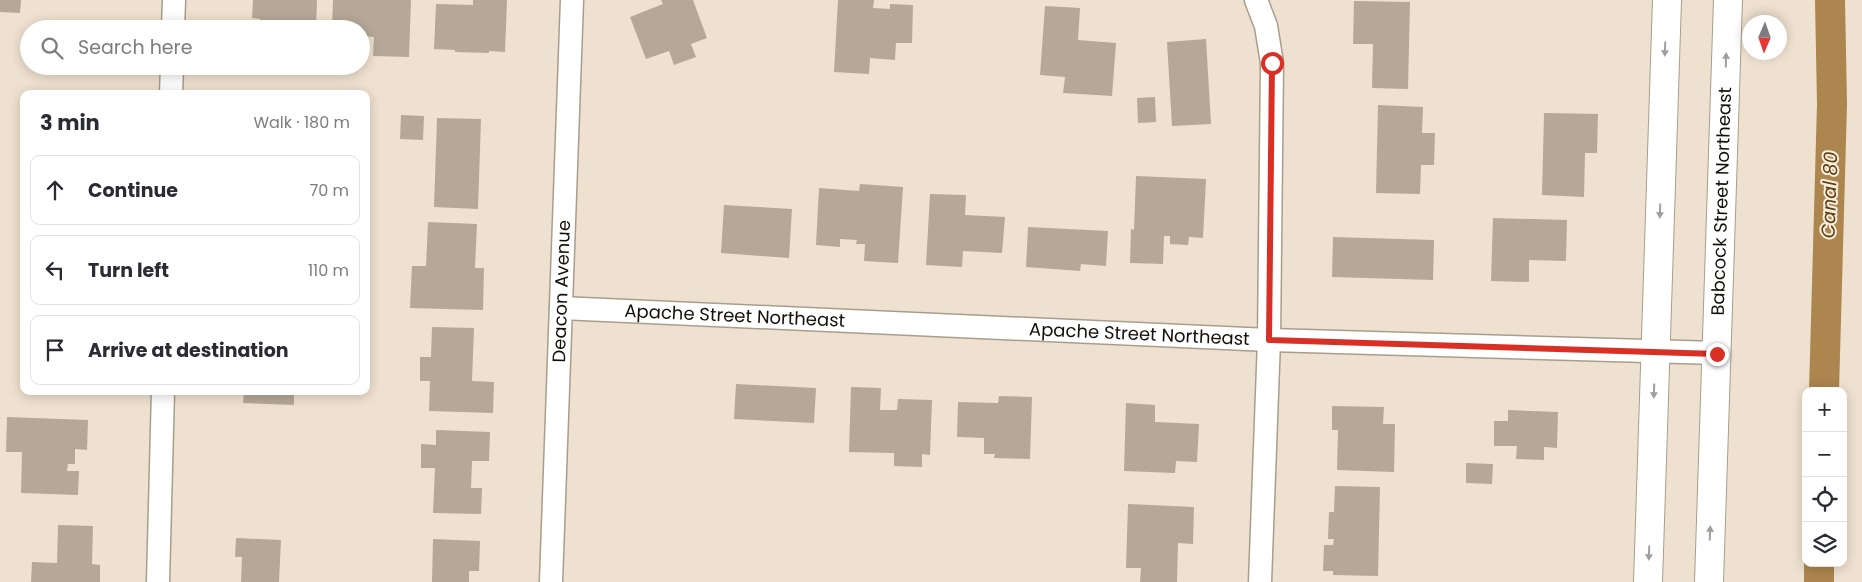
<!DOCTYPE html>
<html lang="en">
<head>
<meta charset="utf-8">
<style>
  body { margin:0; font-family:Poppins,sans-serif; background:#f2f2f3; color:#2b2b33 }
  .controls { position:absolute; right:15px; bottom:15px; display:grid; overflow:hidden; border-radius:10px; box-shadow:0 2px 12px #0003 }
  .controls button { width:45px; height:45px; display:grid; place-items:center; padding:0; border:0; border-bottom:1px solid #e1e1e2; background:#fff; color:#2b2b33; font:25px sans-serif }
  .compass { position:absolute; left:1742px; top:15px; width:45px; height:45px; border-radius:50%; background:#fff; box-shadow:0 2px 12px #0003; rotate:182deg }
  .stop { position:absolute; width:15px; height:15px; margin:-11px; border:4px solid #d93025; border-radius:50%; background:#fff }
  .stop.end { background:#d93025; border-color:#fff; box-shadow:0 1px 5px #0008 }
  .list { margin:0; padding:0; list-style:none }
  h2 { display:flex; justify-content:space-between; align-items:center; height:65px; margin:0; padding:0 20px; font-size:21px }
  h2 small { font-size:16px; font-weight:400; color:#7c7c81 }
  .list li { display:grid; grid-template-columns:32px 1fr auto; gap:15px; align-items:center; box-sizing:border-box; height:70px; margin:0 10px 10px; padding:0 10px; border:1px solid #e1e1e2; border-radius:10px }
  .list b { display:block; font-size:19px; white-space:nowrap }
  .list em { font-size:16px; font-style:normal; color:#7c7c81 }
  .icon { flex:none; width:28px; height:28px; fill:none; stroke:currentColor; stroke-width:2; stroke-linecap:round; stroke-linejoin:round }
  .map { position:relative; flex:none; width:1862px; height:582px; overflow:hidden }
  .search { position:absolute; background:#fff; box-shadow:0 2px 12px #0003; left:20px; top:20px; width:350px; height:55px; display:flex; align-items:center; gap:12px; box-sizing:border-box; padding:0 18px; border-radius:28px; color:#7c7c81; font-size:19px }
  .panel { position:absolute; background:#fff; box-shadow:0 2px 12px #0003; left:20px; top:90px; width:350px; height:305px; border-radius:10px }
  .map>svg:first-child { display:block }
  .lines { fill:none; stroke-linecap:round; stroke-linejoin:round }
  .canal { stroke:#ad854f; stroke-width:30 }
  .building { fill:#b5a897 }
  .street-casing { stroke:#aa9d8d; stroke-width:25 }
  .secondary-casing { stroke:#aa9d8d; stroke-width:30 }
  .street { stroke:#fff; stroke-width:22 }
  .secondary { stroke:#fff; stroke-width:28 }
  .oneway { fill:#a19f9d }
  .route { stroke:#d93025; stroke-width:6 }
  .labels { text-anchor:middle; stroke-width:4; stroke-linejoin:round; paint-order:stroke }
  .street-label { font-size:18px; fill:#15100a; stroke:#fceedc }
  .water-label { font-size:19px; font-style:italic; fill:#5c3f14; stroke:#fceedc }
</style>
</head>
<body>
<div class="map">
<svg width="1862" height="582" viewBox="0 0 1862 582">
  <rect width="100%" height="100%" fill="#efe1cf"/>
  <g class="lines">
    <!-- canal -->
    <g class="canal">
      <polyline points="1824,391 1832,104 1830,0"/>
      <polyline points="1819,582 1819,563"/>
    </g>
  </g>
  <!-- building -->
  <g class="building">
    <polygon points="0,0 21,0 20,13 0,12"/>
    <polygon points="253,0 317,0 316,29 260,29 260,19 252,18"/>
    <polygon points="333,0 411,0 409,57 373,56 374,37 361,36 361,29 332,29"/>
    <polygon points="473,0 507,0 505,52 489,51 489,53 455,52 455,50 434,49 436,4 473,5"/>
    <polygon points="661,0 693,0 707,38 691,44 696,57 674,65 669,51 646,59 630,17 663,4"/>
    <polygon points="838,0 874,0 873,8 890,9 890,4 913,5 912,43 896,43 895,60 870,58 869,74 834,72"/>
    <polygon points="1354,1 1410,2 1408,89 1372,88 1373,44 1353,44"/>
    <polygon points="1045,6 1080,8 1078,40 1116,43 1112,96 1063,93 1065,77 1040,75"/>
    <polygon points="1206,39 1211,124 1172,126 1167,42"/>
    <polygon points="1155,97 1156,122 1138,123 1137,98"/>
    <polygon points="1378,105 1423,107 1422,133 1435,133 1434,165 1421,165 1420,194 1376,193"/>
    <polygon points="1544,113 1598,114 1597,153 1585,153 1584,197 1542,195"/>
    <polygon points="401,115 424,116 423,140 400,139"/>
    <polygon points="437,118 481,119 478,209 434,207"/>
    <polygon points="1136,176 1206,179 1203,238 1189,237 1188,245 1170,244 1170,236 1164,236 1163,264 1130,263 1131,229 1134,230"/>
    <polygon points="860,184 903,187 898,263 864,261 865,244 856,244 857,240 840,239 840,247 816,245 819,188 859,191"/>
    <polygon points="930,194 966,195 965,215 1005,217 1002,253 963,251 962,267 926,265"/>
    <polygon points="724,205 792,209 789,258 721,253"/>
    <polygon points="1493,218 1567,220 1566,261 1529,260 1529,282 1491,281"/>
    <polygon points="428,222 477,224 475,268 484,268 483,310 410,308 412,266 426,266"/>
    <polygon points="1028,227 1108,231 1106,266 1081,264 1080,271 1026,267"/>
    <polygon points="1333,237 1434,240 1433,280 1332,277"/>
    <polygon points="432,327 474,328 472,381 494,382 493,413 429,411 430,381 420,381 420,357 431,357"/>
    <polygon points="736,384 816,388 814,423 734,419"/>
    <polygon points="851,387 881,388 880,410 897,410 898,399 932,400 930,455 922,454 922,467 894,466 894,453 849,452"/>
    <polygon points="244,391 294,391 294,405 243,403"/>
    <polygon points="999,396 1032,397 1030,459 994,458 995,454 984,454 984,438 957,437 958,402 998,403"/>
    <polygon points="1126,403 1155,405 1155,422 1199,424 1197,462 1176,461 1175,473 1124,471"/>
    <polygon points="1332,406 1384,407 1383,424 1395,424 1394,472 1337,470 1338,430 1332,430"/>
    <polygon points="1508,410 1558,412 1557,448 1544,447 1544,460 1516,459 1517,446 1494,446 1494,421 1508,421"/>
    <polygon points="7,417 88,420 87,450 75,449 75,464 68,464 67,471 79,471 78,495 21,493 22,452 6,452"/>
    <polygon points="436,430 490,432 489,461 472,461 471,488 482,488 481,514 433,513 435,468 421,468 421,444 436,445"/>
    <polygon points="1466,463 1493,464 1492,484 1466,483"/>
    <polygon points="1335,486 1380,487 1378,576 1333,575 1333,571 1323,571 1324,545 1333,545 1334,539 1328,539 1329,512 1334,512"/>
    <polygon points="1128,504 1194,507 1193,544 1178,543 1177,582 1140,582 1141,568 1126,568"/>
    <polygon points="58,525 93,526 92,564 100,565 100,582 31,582 32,562 57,563"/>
    <polygon points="236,538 281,540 279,582 241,582 242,557 235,557"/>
    <polygon points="433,539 480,541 479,571 469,571 469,582 432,582"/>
  </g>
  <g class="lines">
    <!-- street casing -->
    <g class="street-casing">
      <g id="street">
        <polyline points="1256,0 1266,26 1272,63 1269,340 1260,582"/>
        <polyline points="173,29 174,0"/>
        <polyline points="171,94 172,66"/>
        <path id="s1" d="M 561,308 L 1269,340 L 1717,353"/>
        <polyline points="158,582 163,391"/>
        <path id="s2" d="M 551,582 L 572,0"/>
      </g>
    </g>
    <!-- secondary casing -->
    <g class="secondary-casing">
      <g id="secondary">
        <polyline points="1648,582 1667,0"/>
        <path id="s3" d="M 1709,582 L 1728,0"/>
      </g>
    </g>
    <!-- street -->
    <use href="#street" class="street"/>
    <!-- secondary -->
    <use href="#secondary" class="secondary"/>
  </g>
  <!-- one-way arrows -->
  <defs><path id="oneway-solid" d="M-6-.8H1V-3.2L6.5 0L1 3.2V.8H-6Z" transform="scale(1.25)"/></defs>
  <g class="oneway">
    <use href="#oneway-solid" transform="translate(1665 49) rotate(92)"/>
    <use href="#oneway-solid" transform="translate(1726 60) rotate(-88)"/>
    <use href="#oneway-solid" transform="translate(1660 211) rotate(92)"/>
    <use href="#oneway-solid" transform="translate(1654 391) rotate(92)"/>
    <use href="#oneway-solid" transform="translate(1710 533) rotate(-88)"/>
    <use href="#oneway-solid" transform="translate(1649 553) rotate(92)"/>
  </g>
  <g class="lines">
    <!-- route -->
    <polyline class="route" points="1272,63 1269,340 1717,354"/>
  </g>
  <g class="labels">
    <!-- street labels -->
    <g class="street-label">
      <text dy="6" stroke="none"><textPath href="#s3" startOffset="381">Babcock Street Northeast</textPath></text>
      <text dy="6" stroke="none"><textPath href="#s2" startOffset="291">Deacon Avenue</textPath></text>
      <text dy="6" stroke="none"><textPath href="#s1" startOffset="174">Apache Street Northeast</textPath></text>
      <text dy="6" stroke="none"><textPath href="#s1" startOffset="579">Apache Street Northeast</textPath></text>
    </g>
    <!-- water labels -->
    <g class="water-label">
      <text transform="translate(1829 195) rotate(-88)" y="7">Canal 80</text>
    </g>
  </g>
</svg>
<div class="controls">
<button>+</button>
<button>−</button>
<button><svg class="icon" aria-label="locate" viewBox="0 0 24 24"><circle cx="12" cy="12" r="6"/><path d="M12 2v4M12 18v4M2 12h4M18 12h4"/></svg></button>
<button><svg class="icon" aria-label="layers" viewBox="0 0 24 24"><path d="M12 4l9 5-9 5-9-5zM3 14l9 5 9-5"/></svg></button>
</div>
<svg class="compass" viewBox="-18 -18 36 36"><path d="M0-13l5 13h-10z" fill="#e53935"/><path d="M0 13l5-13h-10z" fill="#7c7c81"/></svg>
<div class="stop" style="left:1272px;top:63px"></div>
<div class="stop end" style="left:1717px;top:354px"></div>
<div class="search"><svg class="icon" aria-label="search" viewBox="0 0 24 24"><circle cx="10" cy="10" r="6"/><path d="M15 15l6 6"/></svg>Search here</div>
<section class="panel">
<h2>3 min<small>Walk · 180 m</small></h2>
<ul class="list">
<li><svg class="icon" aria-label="ahead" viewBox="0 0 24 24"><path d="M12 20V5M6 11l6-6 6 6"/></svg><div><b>Continue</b></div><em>70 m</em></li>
<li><svg class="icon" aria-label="left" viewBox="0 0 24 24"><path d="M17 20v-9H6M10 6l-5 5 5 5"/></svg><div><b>Turn left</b></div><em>110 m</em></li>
<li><svg class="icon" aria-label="arrive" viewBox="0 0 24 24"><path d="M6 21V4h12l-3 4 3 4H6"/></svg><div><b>Arrive at destination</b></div></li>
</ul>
</section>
</div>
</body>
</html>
